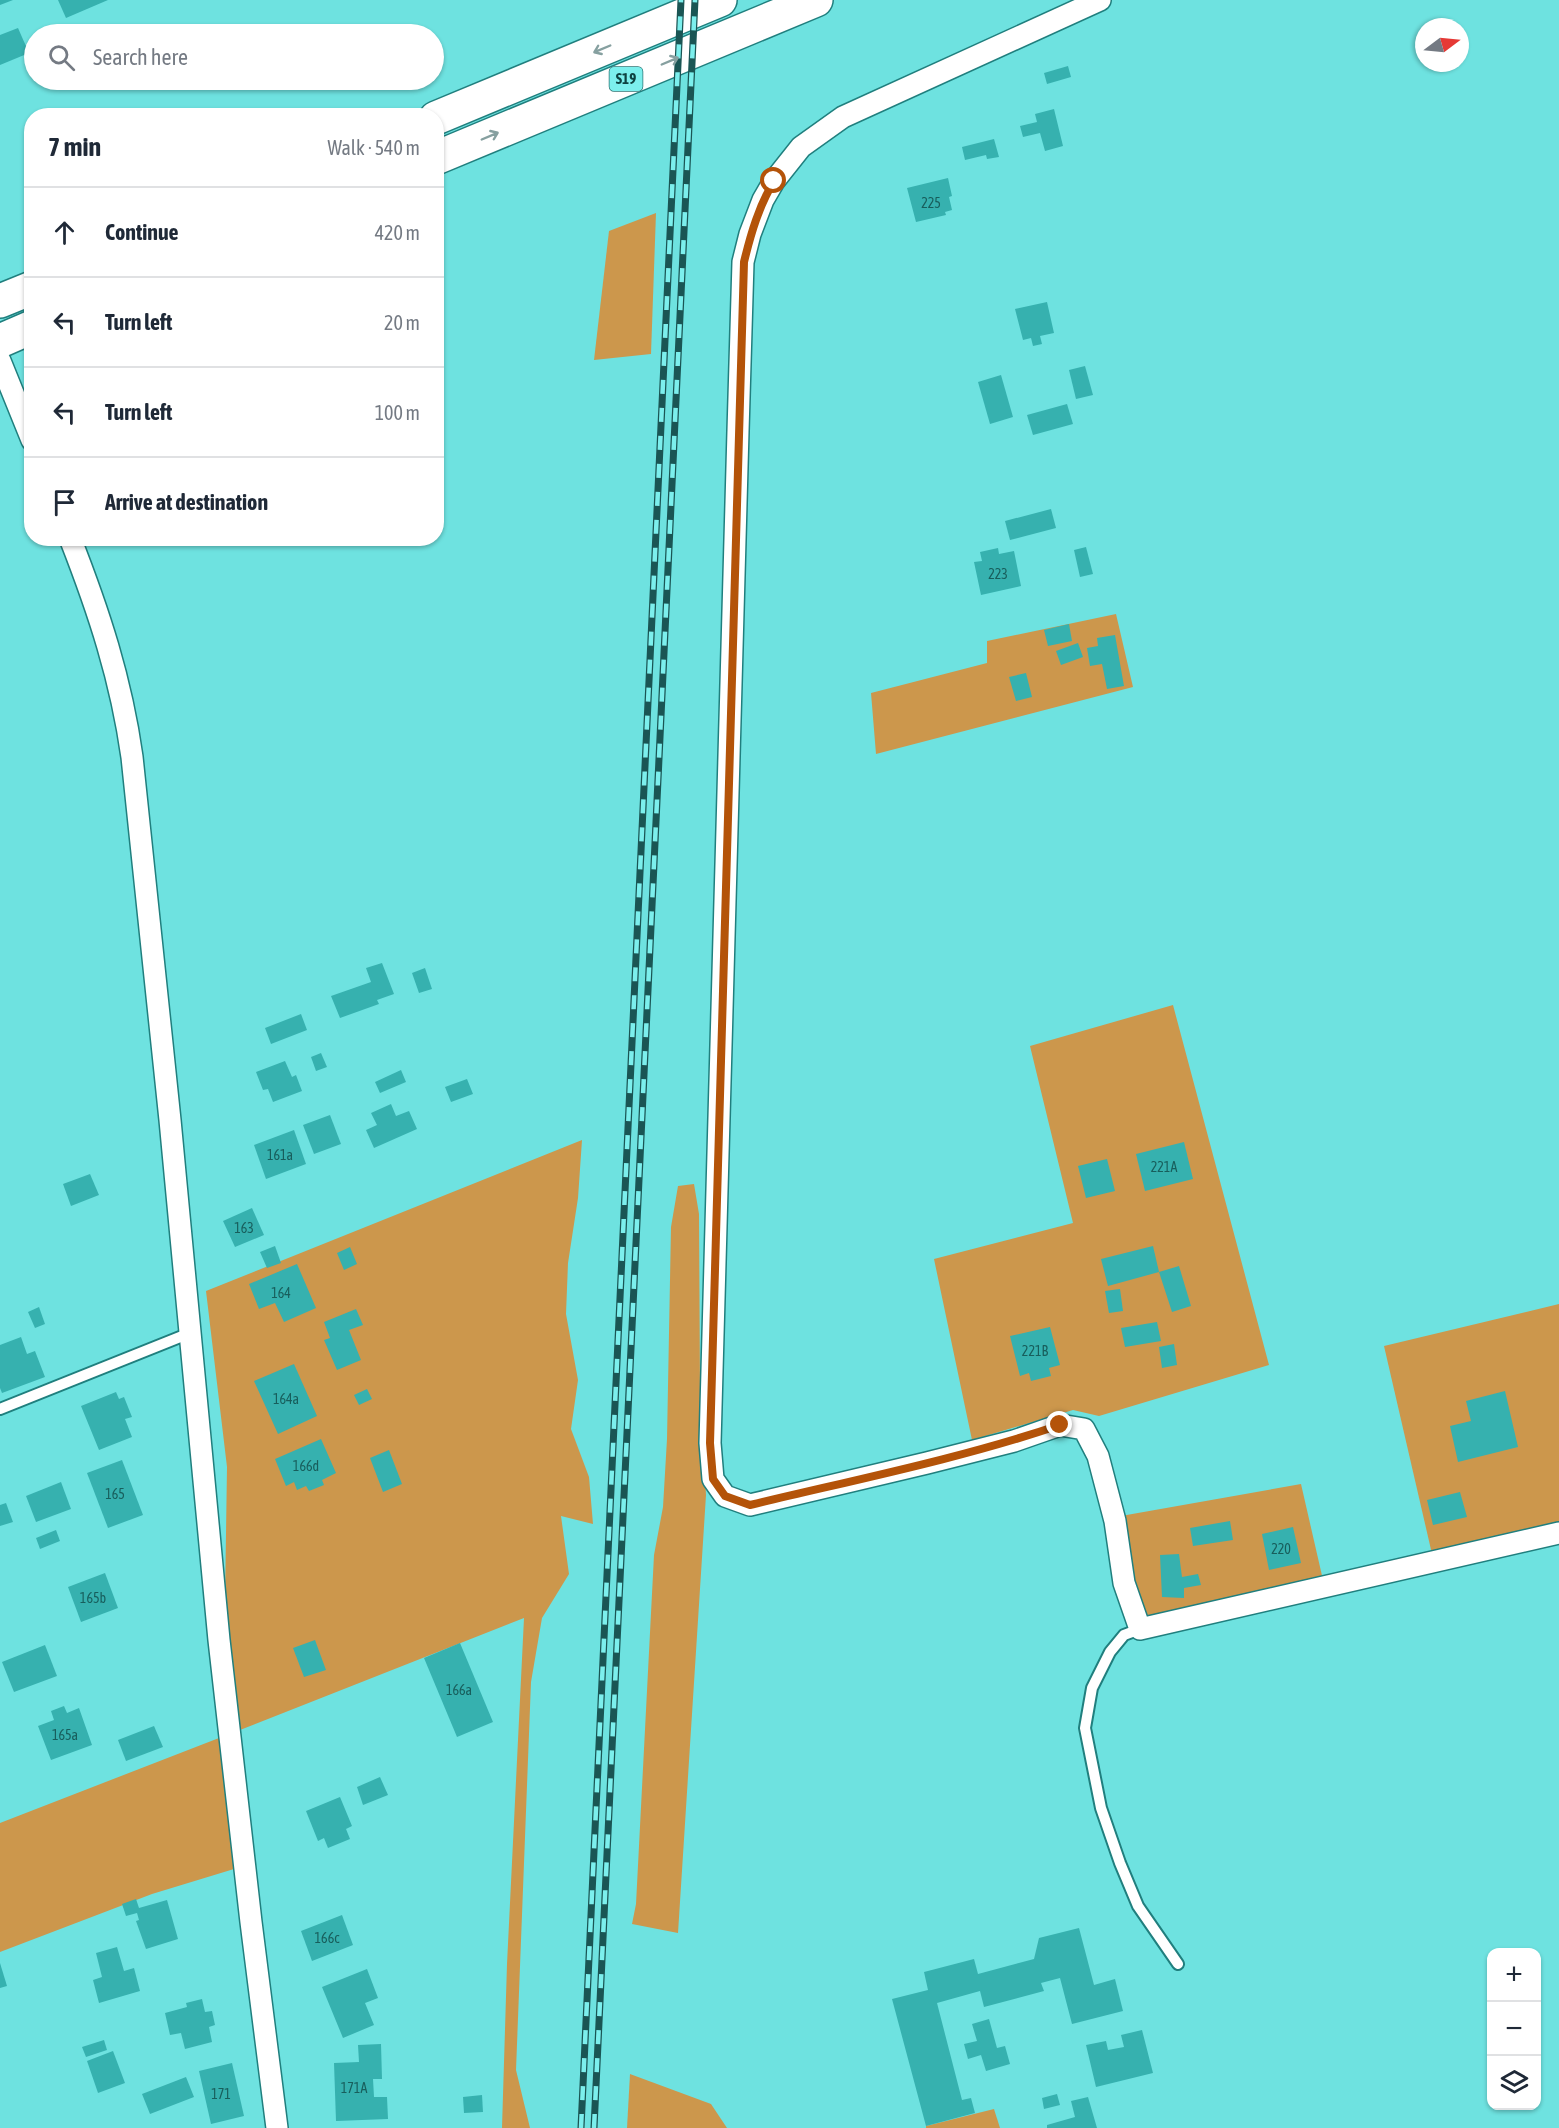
<!DOCTYPE html>
<html lang="en">
<head>
<meta charset="utf-8">
<style>
  body { margin:0; font-family:"Asap Condensed",sans-serif; background:#f6f6f7; color:#1f2937 }
  .controls { position:absolute; right:18px; bottom:18px; display:grid; overflow:hidden; border-radius:12px; box-shadow:0 2px 4px #0004 }
  .controls button { width:54px; height:54px; display:grid; place-items:center; padding:0; border:0; border-bottom:2px solid #e0e1e3; background:#fff; color:#1f2937; font:30px sans-serif }
  .compass { position:absolute; left:1415px; top:18px; width:54px; height:54px; border-radius:50%; background:#fff; box-shadow:0 2px 4px #0004; rotate:74deg }
  .stop { position:absolute; width:18px; height:18px; margin:-14px; border:4px solid #b45309; border-radius:50%; background:#fff }
  .stop.end { background:#b45309; border-color:#fff; box-shadow:0 2px 6px #0008 }
  .list { margin:0; padding:0; list-style:none }
  h2 { display:flex; justify-content:space-between; align-items:center; height:78px; margin:0; padding:0 24px; font-size:26px }
  h2 small { font-size:20px; font-weight:400; color:#747a83 }
  .list li { display:grid; grid-template-columns:39px 1fr auto; gap:18px; align-items:center; box-sizing:border-box; height:90px; padding:0 24px; border-top:2px solid #e0e1e3 }
  .list b { display:block; font-size:22px; white-space:nowrap }
  .list em { font-size:20px; font-style:normal; color:#747a83 }
  .icon { flex:none; width:33px; height:33px; fill:none; stroke:currentColor; stroke-width:2; stroke-linecap:round; stroke-linejoin:round }
  .map { position:relative; flex:none; width:1559px; height:2128px; overflow:hidden }
  .search { position:absolute; background:#fff; box-shadow:0 2px 4px #0004; left:24px; top:24px; width:420px; height:66px; display:flex; align-items:center; gap:15px; box-sizing:border-box; padding:0 21px; border-radius:33px; color:#747a83; font-size:22px }
  .panel { position:absolute; background:#fff; box-shadow:0 2px 4px #0004; left:24px; top:108px; width:420px; height:438px; border-radius:24px }
  .map>svg:first-child { display:block }
  .green { fill:#cc974c }
  .building { fill:#36b1af }
  .lines { fill:none; stroke-linecap:round; stroke-linejoin:round }
  .lane-casing { stroke:#207f7e; stroke-width:14 }
  .street-casing { stroke:#207f7e; stroke-width:24 }
  .highway-casing { stroke:#207f7e; stroke-width:36 }
  .lane { stroke:#fff; stroke-width:10 }
  .street { stroke:#fff; stroke-width:21 }
  .highway { stroke:#fff; stroke-width:33 }
  .rail-casing { stroke:#1a5554; stroke-width:7 }
  .rail { stroke:#7cefed; stroke-width:4.5; stroke-dasharray:14; stroke-linecap:butt }
  .oneway { stroke:#86a0a0 }
  .route { stroke:#b45309; stroke-width:8 }
  .labels { text-anchor:middle; stroke-width:4.5; stroke-linejoin:round; paint-order:stroke }
  .number-label { font-size:14px; fill:#185e5c }
  .shield { fill:#7cefed; stroke:#2f7675; stroke-width:1.5 }
  .shield-label { font-size:15px; font-weight:bold; fill:#0e4241 }
</style>
</head>
<body>
<div class="map">
<svg width="1559" height="2128" viewBox="0 0 1559 2128">
  <rect width="100%" height="100%" fill="#6ee2e0"/>
  <g class="green">
    <path d="M 656,213 L 651,354 L 594,360 L 609,231 Z"/>
    <path d="M 1116,614 L 1133,687 L 876,754 L 871,693 L 987,663 L 987,641 Z"/>
    <path d="M 1173,1005 L 1269,1365 L 1099,1416 L 1073,1410 L 972,1440 L 934,1259 L 1073,1223 L 1030,1046 Z"/>
    <path d="M 582,1140 L 578,1198 L 568,1263 L 566,1314 L 578,1380 L 571,1429 L 589,1477 L 593,1524 L 561,1516 L 569,1574 L 542,1618 L 531,1682 L 516,2070 L 530,2128 L 502,2128 L 507,1964 L 524,1618 L 240,1730 L 225,1601 L 227,1467 L 206,1291 Z"/>
    <path d="M 694,1184 L 699,1214 L 700,1388 L 706,1495 L 678,1933 L 632,1924 L 636,1904 L 654,1555 L 663,1507 L 667,1439 L 671,1227 L 678,1186 Z"/>
    <path d="M 1559,1304 L 1559,1525 L 1432,1554 L 1384,1346 Z"/>
    <path d="M 1301,1484 L 1323,1580 L 1151,1618 L 1140,1608 L 1133,1583 L 1121,1516 Z"/>
    <path d="M 219,1738 L 234,1869 L 152,1894 L 0,1952 L 0,1823 Z"/>
    <path d="M 630,2074 L 711,2104 L 727,2128 L 627,2128 Z"/>
    <path d="M 994,2109 L 1000,2128 L 926,2128 L 926,2126 Z"/>
  </g>
  <g class="building">
    <path d="M 0,0 L 13,0 L 0,5 Z"/>
    <path d="M 58,0 L 108,0 L 66,18 Z"/>
    <path d="M 18,28 L 29,53 L 0,65 L 0,35 Z"/>
    <path d="M 1068,66 L 1071,77 L 1047,84 L 1044,73 Z"/>
    <path d="M 1054,109 L 1063,146 L 1045,151 L 1040,133 L 1023,137 L 1020,126 L 1037,122 L 1035,114 Z"/>
    <path d="M 994,139 L 999,157 L 987,159 L 986,155 L 965,160 L 962,147 Z"/>
    <path d="M 948,178 L 952,196 L 949,197 L 952,210 L 945,212 L 946,215 L 916,222 L 907,188 Z"/>
    <path d="M 1047,302 L 1054,333 L 1040,336 L 1042,344 L 1033,346 L 1031,338 L 1023,340 L 1015,309 Z"/>
    <path d="M 1085,366 L 1093,395 L 1076,399 L 1069,370 Z"/>
    <path d="M 1001,375 L 1013,417 L 990,424 L 978,382 Z"/>
    <path d="M 1067,404 L 1073,424 L 1033,435 L 1027,415 Z"/>
    <path d="M 1051,509 L 1056,528 L 1010,540 L 1005,521 Z"/>
    <path d="M 1086,547 L 1093,574 L 1080,577 L 1074,550 Z"/>
    <path d="M 998,548 L 999,554 L 1014,551 L 1021,586 L 981,595 L 974,562 L 982,561 L 980,552 Z"/>
    <path d="M 1069,624 L 1072,641 L 1048,646 L 1044,630 Z"/>
    <path d="M 1115,635 L 1124,686 L 1107,689 L 1102,664 L 1090,666 L 1087,648 L 1098,646 L 1097,638 Z"/>
    <path d="M 1078,643 L 1083,657 L 1061,665 L 1056,651 Z"/>
    <path d="M 1026,673 L 1032,697 L 1016,701 L 1009,677 Z"/>
    <path d="M 382,963 L 394,994 L 377,1000 L 379,1004 L 340,1018 L 331,996 L 371,982 L 366,968 Z"/>
    <path d="M 425,968 L 432,989 L 419,993 L 412,973 Z"/>
    <path d="M 301,1014 L 307,1030 L 271,1044 L 265,1028 Z"/>
    <path d="M 321,1053 L 327,1067 L 316,1071 L 311,1057 Z"/>
    <path d="M 285,1061 L 292,1077 L 296,1075 L 302,1091 L 273,1102 L 268,1089 L 263,1090 L 256,1072 Z"/>
    <path d="M 401,1070 L 406,1082 L 380,1093 L 375,1082 Z"/>
    <path d="M 467,1079 L 473,1094 L 451,1102 L 445,1087 Z"/>
    <path d="M 391,1104 L 396,1116 L 409,1111 L 417,1129 L 374,1148 L 366,1130 L 377,1125 L 371,1113 Z"/>
    <path d="M 330,1115 L 341,1144 L 314,1154 L 303,1125 Z"/>
    <path d="M 294,1130 L 306,1164 L 266,1179 L 254,1145 Z"/>
    <path d="M 1184,1142 L 1193,1179 L 1145,1191 L 1136,1154 Z"/>
    <path d="M 1107,1159 L 1115,1191 L 1086,1198 L 1078,1166 Z"/>
    <path d="M 90,1174 L 99,1195 L 71,1206 L 63,1184 Z"/>
    <path d="M 252,1208 L 264,1235 L 235,1247 L 223,1221 Z"/>
    <path d="M 275,1246 L 281,1263 L 267,1268 L 260,1252 Z"/>
    <path d="M 1153,1246 L 1159,1272 L 1108,1286 L 1101,1259 Z"/>
    <path d="M 350,1247 L 357,1264 L 344,1270 L 337,1253 Z"/>
    <path d="M 297,1264 L 316,1308 L 284,1322 L 275,1303 L 259,1309 L 249,1284 Z"/>
    <path d="M 1179,1266 L 1191,1306 L 1172,1312 L 1159,1272 Z"/>
    <path d="M 1120,1289 L 1123,1311 L 1109,1313 L 1105,1291 Z"/>
    <path d="M 39,1307 L 45,1324 L 35,1328 L 28,1312 Z"/>
    <path d="M 356,1309 L 363,1325 L 349,1330 L 361,1360 L 337,1370 L 324,1340 L 330,1338 L 324,1322 Z"/>
    <path d="M 1157,1322 L 1161,1341 L 1125,1347 L 1121,1328 Z"/>
    <path d="M 1050,1327 L 1060,1365 L 1049,1368 L 1051,1376 L 1031,1381 L 1029,1373 L 1020,1376 L 1010,1336 Z"/>
    <path d="M 21,1337 L 27,1354 L 35,1351 L 45,1377 L 2,1393 L 0,1388 L 0,1345 Z"/>
    <path d="M 1174,1344 L 1177,1365 L 1162,1368 L 1159,1347 Z"/>
    <path d="M 294,1364 L 317,1416 L 278,1434 L 254,1381 Z"/>
    <path d="M 367,1389 L 372,1399 L 359,1405 L 354,1395 Z"/>
    <path d="M 1505,1391 L 1518,1447 L 1458,1462 L 1450,1426 L 1471,1421 L 1466,1401 Z"/>
    <path d="M 116,1392 L 119,1399 L 124,1397 L 132,1417 L 125,1419 L 132,1437 L 99,1450 L 81,1406 Z"/>
    <path d="M 321,1439 L 336,1473 L 322,1480 L 324,1485 L 309,1491 L 306,1486 L 297,1490 L 294,1482 L 286,1486 L 275,1459 Z"/>
    <path d="M 389,1450 L 402,1484 L 383,1492 L 370,1458 Z"/>
    <path d="M 122,1460 L 143,1515 L 108,1528 L 87,1473 Z"/>
    <path d="M 61,1482 L 71,1509 L 36,1522 L 26,1496 Z"/>
    <path d="M 1460,1492 L 1467,1517 L 1433,1525 L 1427,1500 Z"/>
    <path d="M 6,1503 L 13,1522 L 0,1526 L 0,1505 Z"/>
    <path d="M 1230,1521 L 1233,1540 L 1193,1546 L 1190,1528 Z"/>
    <path d="M 1293,1527 L 1301,1563 L 1269,1570 L 1262,1534 Z"/>
    <path d="M 56,1530 L 60,1541 L 40,1549 L 36,1538 Z"/>
    <path d="M 1179,1554 L 1182,1577 L 1198,1574 L 1201,1585 L 1184,1588 L 1184,1598 L 1162,1597 L 1160,1555 Z"/>
    <path d="M 105,1573 L 118,1608 L 81,1622 L 68,1587 Z"/>
    <path d="M 315,1640 L 326,1670 L 304,1677 L 293,1648 Z"/>
    <path d="M 460,1643 L 493,1722 L 457,1737 L 424,1658 Z"/>
    <path d="M 45,1645 L 57,1676 L 14,1692 L 2,1662 Z"/>
    <path d="M 64,1706 L 67,1713 L 79,1708 L 92,1745 L 51,1760 L 38,1726 L 54,1720 L 51,1711 Z"/>
    <path d="M 154,1726 L 163,1747 L 126,1761 L 118,1740 Z"/>
    <path d="M 380,1777 L 388,1795 L 363,1805 L 357,1787 Z"/>
    <path d="M 340,1797 L 352,1826 L 346,1829 L 350,1839 L 328,1848 L 324,1838 L 318,1841 L 306,1811 Z"/>
    <path d="M 136,1899 L 139,1908 L 167,1900 L 178,1939 L 146,1949 L 136,1921 L 139,1920 L 137,1913 L 126,1916 L 122,1904 Z"/>
    <path d="M 342,1915 L 353,1945 L 312,1961 L 301,1931 Z"/>
    <path d="M 1079,1928 L 1094,1985 L 1115,1979 L 1123,2011 L 1072,2024 L 1060,1978 L 1041,1983 L 1044,1991 L 984,2007 L 980,1991 L 937,2003 L 962,2100 L 971,2098 L 975,2113 L 926,2126 L 892,1999 L 928,1990 L 924,1972 L 974,1959 L 978,1974 L 1034,1959 L 1039,1938 Z"/>
    <path d="M 117,1947 L 124,1971 L 134,1968 L 140,1991 L 99,2003 L 93,1980 L 102,1977 L 96,1953 Z"/>
    <path d="M 0,1963 L 7,1986 L 0,1988 Z"/>
    <path d="M 367,1969 L 378,1998 L 365,2003 L 374,2025 L 343,2038 L 322,1987 Z"/>
    <path d="M 202,1999 L 205,2012 L 212,2011 L 215,2025 L 209,2027 L 212,2042 L 185,2049 L 181,2033 L 170,2035 L 165,2013 L 187,2007 L 186,2003 Z"/>
    <path d="M 989,2019 L 997,2048 L 1005,2046 L 1010,2064 L 986,2071 L 981,2055 L 968,2059 L 964,2044 L 977,2041 L 972,2024 Z"/>
    <path d="M 1142,2030 L 1153,2073 L 1096,2087 L 1086,2045 L 1106,2041 L 1108,2050 L 1124,2047 L 1121,2035 Z"/>
    <path d="M 104,2040 L 107,2050 L 86,2057 L 82,2047 Z"/>
    <path d="M 381,2044 L 382,2079 L 373,2079 L 374,2097 L 387,2097 L 388,2119 L 336,2121 L 334,2063 L 359,2062 L 358,2045 Z"/>
    <path d="M 113,2051 L 125,2083 L 98,2093 L 87,2061 Z"/>
    <path d="M 232,2063 L 244,2116 L 211,2124 L 199,2071 Z"/>
    <path d="M 186,2077 L 194,2097 L 150,2114 L 142,2094 Z"/>
    <path d="M 1057,2094 L 1060,2105 L 1044,2109 L 1042,2098 Z"/>
    <path d="M 482,2095 L 483,2112 L 464,2113 L 463,2097 Z"/>
    <path d="M 1088,2097 L 1097,2128 L 1047,2128 L 1047,2125 L 1075,2117 L 1071,2101 Z"/>
  </g>
  <g class="lines">
    <defs>
      <g id="lane">
        <path d="M 0,1409 L 190,1333"/>
        <path d="M 1140,1629 L 1124,1635 L 1110,1652 L 1092,1688 L 1085,1728 L 1101,1808 L 1120,1863 L 1138,1906 L 1178,1964"/>
      </g>
      <g id="street">
        <path d="M 1100,0 L 843,117 L 801,147 L 774,181 L 763,200 L 750,234 L 743,262 L 738,431 L 710,1443 L 713,1479 L 725,1496 L 750,1505 L 927,1463 L 1014,1441 L 1060,1425 L 1084,1429 L 1098,1456 L 1115,1521 L 1124,1583 L 1140,1629 L 1559,1533"/>
        <path d="M 0,361 L 32,440"/>
        <path d="M 70,538 C 99,612 121,679 132,757 L 170,1120 L 219,1640 L 251,1922 L 277,2128"/>
      </g>
      <g id="highway">
        <path d="M 436,118 L 720,0"/>
        <path d="M 436,158 L 816,0"/>
        <path d="M 0,301 L 32,288"/>
        <path d="M 0,341 L 32,327"/>
      </g>
    </defs>
    <use href="#lane" class="lane-casing"/>
    <use href="#street" class="street-casing"/>
    <use href="#highway" class="highway-casing"/>
    <use href="#lane" class="lane"/>
    <use href="#street" class="street"/>
    <use href="#highway" class="highway"/>
    <defs>
      <g id="rail">
        <path d="M 581,2128 L 681,0"/>
        <path d="M 594,2128 L 695,0"/>
      </g>
    </defs>
    <use href="#rail" class="rail-casing"/>
    <use href="#rail" class="rail"/>
  </g>
  <defs><path id="oneway-shaft" d="M-6 0H5M1.5-3L5.5 0L1.5 3" fill="none" stroke-width="1.6" stroke-linecap="round" stroke-linejoin="round" transform="scale(1.5)"/></defs>
  <g class="oneway">
    <use href="#oneway-shaft" transform="translate(602 49) rotate(157)"/>
    <use href="#oneway-shaft" transform="translate(670 61) rotate(-23)"/>
    <use href="#oneway-shaft" transform="translate(490 136) rotate(-23)"/>
  </g>
  <g class="lines">
    <path class="route" d="M 774,181 C 759,206 751,233 744,262 L 710,1443 L 713,1479 L 725,1496 L 750,1505 C 854,1480 959,1459 1060,1425"/>
  </g>
  <g class="labels">
    <g class="number-label">
      <text x="931" y="208">225</text>
      <text x="998" y="579">223</text>
      <text x="280" y="1160">161a</text>
      <text x="1164" y="1172">221A</text>
      <text x="244" y="1233">163</text>
      <text x="281" y="1298">164</text>
      <text x="1035" y="1356">221B</text>
      <text x="286" y="1404">164a</text>
      <text x="306" y="1471">166d</text>
      <text x="115" y="1499">165</text>
      <text x="1281" y="1554">220</text>
      <text x="93" y="1603">165b</text>
      <text x="459" y="1695">166a</text>
      <text x="65" y="1740">165a</text>
      <text x="327" y="1943">166c</text>
      <text x="354" y="2093">171A</text>
      <text x="221" y="2099">171</text>
    </g>
    <rect class="shield" x="609.5" y="67" width="33" height="24" rx="4.5"/>
    <g class="shield-label">
      <text x="626" y="84">S19</text>
    </g>
  </g>
</svg>
<div class="controls">
<button>+</button>
<button>−</button>
<button><svg class="icon" aria-label="layers" viewBox="0 0 24 24"><path d="M12 4l9 5-9 5-9-5zM3 14l9 5 9-5"/></svg></button>
</div>
<svg class="compass" viewBox="-18 -18 36 36"><path d="M0-13l5 13h-10z" fill="#e53935"/><path d="M0 13l5-13h-10z" fill="#747a83"/></svg>
<div class="stop" style="left:774px;top:181px"></div>
<div class="stop end" style="left:1060px;top:1425px"></div>
<div class="search"><svg class="icon" aria-label="search" viewBox="0 0 24 24"><circle cx="10" cy="10" r="6"/><path d="M15 15l6 6"/></svg>Search here</div>
<section class="panel">
<h2>7 min<small>Walk · 540 m</small></h2>
<ul class="list">
<li><svg class="icon" aria-label="ahead" viewBox="0 0 24 24"><path d="M12 20V5M6 11l6-6 6 6"/></svg><div><b>Continue</b></div><em>420 m</em></li>
<li><svg class="icon" aria-label="left" viewBox="0 0 24 24"><path d="M17 20v-9H6M10 6l-5 5 5 5"/></svg><div><b>Turn left</b></div><em>20 m</em></li>
<li><svg class="icon" aria-label="left" viewBox="0 0 24 24"><path d="M17 20v-9H6M10 6l-5 5 5 5"/></svg><div><b>Turn left</b></div><em>100 m</em></li>
<li><svg class="icon" aria-label="arrive" viewBox="0 0 24 24"><path d="M6 21V4h12l-3 4 3 4H6"/></svg><div><b>Arrive at destination</b></div></li>
</ul>
</section>
</div>
</body>
</html>
